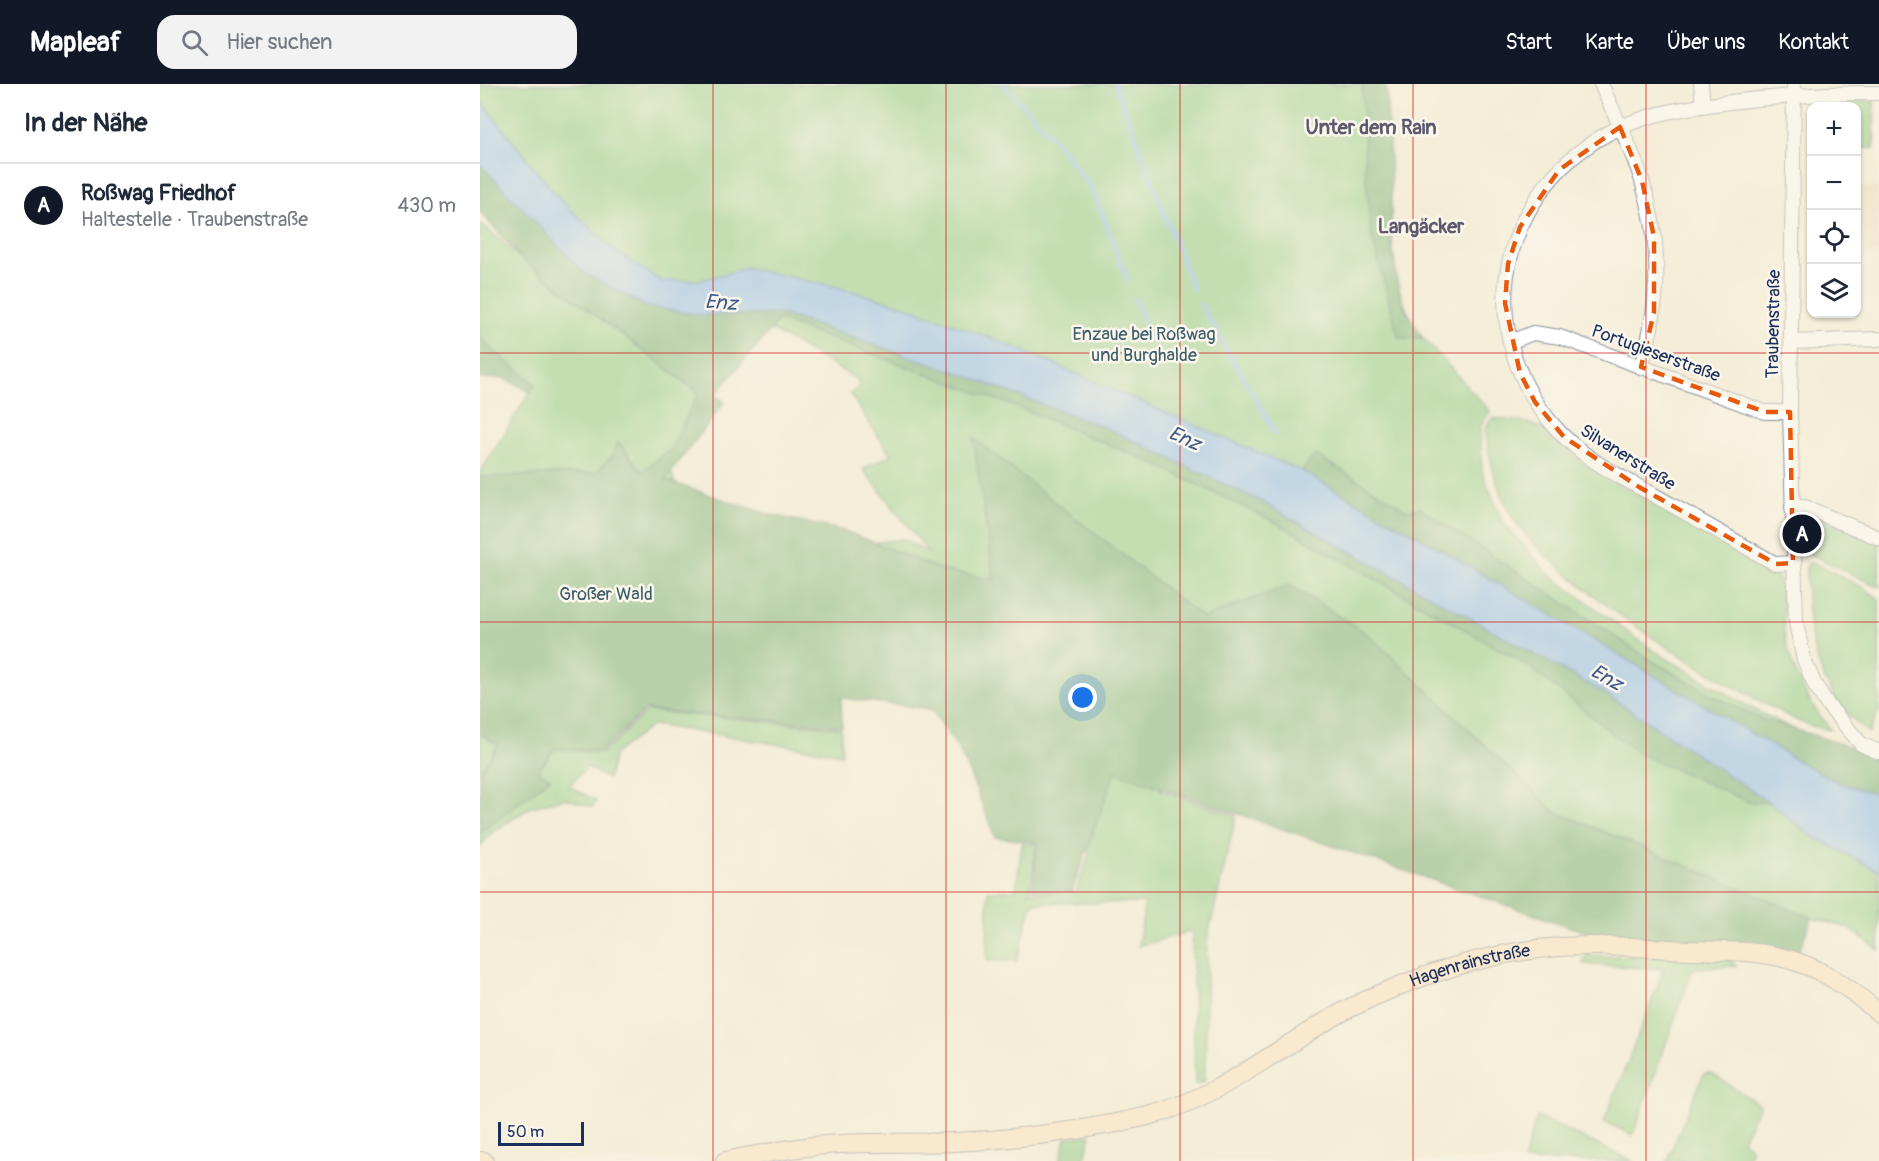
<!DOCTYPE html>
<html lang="de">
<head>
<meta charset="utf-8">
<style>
  body { margin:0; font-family:Pangolin,sans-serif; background:#f2f2f3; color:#1f2937 }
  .controls { position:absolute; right:18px; top:18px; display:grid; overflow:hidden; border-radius:12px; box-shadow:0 2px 4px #0004 }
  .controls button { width:54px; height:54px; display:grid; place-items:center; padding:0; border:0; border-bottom:2px solid #e0e1e3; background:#fff; color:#1f2937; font:30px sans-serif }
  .scale { position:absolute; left:18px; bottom:15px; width:86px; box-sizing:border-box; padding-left:6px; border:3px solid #1b2f5e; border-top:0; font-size:16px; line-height:21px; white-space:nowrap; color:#1b2f5e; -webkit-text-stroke:4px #fbf7ec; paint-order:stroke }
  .you { position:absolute; left:603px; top:614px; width:21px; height:21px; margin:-15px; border:4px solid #fff; border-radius:50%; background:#1a73e8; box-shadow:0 0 0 9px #1a73e833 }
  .badge { display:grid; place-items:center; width:39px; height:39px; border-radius:50%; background:#111827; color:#fff; font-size:20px; font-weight:700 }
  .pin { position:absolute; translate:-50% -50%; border:3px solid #fff; box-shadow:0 2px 6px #0006 }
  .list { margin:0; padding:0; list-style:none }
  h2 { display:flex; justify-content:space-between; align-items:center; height:78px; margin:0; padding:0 24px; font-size:26px }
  h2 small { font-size:20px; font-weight:400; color:#747a83 }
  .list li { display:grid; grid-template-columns:39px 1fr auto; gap:18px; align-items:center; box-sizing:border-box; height:84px; padding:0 24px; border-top:2px solid #e0e1e3 }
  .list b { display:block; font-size:22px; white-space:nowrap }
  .list p { margin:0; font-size:20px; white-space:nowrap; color:#747a83 }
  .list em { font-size:20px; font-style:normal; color:#747a83 }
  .icon { flex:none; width:33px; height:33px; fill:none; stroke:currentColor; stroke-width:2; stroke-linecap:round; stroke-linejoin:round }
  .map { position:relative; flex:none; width:1399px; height:1077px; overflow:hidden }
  header { display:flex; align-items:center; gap:36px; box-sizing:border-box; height:84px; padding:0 30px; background:#111827; color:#fff }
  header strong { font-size:28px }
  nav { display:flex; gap:33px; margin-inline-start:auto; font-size:21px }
  .search { width:420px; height:54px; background:#f2f2f3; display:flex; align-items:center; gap:15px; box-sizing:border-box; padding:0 21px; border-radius:18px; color:#747a83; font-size:22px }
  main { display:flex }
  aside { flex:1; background:#fff }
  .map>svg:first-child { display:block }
  .built { fill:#ecd8ba }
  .green { fill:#8acd86; stroke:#527e72; stroke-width:1.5; fill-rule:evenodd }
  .forest { fill:#6fb073; stroke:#457068; stroke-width:1.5 }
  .water { fill:#85bbf4; stroke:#5075a9; stroke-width:1.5 }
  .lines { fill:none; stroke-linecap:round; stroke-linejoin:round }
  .stream { stroke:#85bbf4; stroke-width:4 }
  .street-casing { stroke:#888e9a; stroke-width:16 }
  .secondary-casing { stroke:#888e9a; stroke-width:20 }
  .street { stroke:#fff; stroke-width:14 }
  .secondary { stroke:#fee4c6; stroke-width:18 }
  .marked { fill:none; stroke:#e8590c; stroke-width:4.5; stroke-dasharray:12 8; stroke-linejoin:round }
  .grid { fill:none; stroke:#d62828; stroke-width:1.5; stroke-opacity:0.55 }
  .labels { text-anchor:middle; stroke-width:5; stroke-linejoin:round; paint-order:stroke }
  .street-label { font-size:18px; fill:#1b2f5e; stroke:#fbf7ec }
  .park-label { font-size:18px; fill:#3c5e6a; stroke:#fbf7ec }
  .neighbourhood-label { font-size:20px; font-weight:bold; fill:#5e5a6e; stroke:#fbf7ec }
  .water-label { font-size:20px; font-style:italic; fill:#3b598b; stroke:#fbf7ec }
</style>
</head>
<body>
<header>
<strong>Mapleaf</strong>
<div class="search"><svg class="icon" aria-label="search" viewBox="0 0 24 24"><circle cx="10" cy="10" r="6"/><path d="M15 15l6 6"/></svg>Hier suchen</div>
<nav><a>Start</a><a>Karte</a><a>Über uns</a><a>Kontakt</a></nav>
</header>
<main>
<aside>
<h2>In der Nähe<small></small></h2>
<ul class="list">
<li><span class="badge">A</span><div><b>Roßwag Friedhof</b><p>Haltestelle · Traubenstraße</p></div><em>430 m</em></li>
</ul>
</aside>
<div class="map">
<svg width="1399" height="1077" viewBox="0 0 1399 1077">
  <rect width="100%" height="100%" fill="#fbf7ec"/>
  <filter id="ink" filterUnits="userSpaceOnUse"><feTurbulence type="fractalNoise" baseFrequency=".0167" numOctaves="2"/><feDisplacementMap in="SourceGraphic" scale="12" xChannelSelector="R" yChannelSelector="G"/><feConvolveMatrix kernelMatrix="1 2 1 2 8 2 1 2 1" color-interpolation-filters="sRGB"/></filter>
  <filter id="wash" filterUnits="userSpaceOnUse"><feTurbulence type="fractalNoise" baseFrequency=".008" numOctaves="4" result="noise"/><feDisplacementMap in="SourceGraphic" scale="24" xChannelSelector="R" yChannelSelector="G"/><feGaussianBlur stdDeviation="1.35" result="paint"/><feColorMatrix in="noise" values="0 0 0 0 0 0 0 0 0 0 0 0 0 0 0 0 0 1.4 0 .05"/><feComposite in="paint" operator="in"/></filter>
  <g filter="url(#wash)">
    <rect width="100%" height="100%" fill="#f4edd7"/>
    <path class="built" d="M 1377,103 L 1399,104 L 1399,170 L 1377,168 Z"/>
    <g class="green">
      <path d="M 0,0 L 901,0 L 907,113 L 918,206 L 940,254 L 943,254 L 1010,327 L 1000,343 L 1002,388 L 1023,438 L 1067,489 L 1174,567 L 1271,624 L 1334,655 L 1327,748 L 1399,787 L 1399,866 L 1369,844 L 1332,834 L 683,699 L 681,706 L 756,732 L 727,856 L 725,997 L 715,1000 L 712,847 L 658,862 L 665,819 L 552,819 L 537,877 L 507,877 L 508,807 L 536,806 L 542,759 L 556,761 L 550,808 L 596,808 L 610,768 L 516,752 L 461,623 L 72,525 L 191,386 L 195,401 L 374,461 L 423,455 L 449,469 L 383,385 L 411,371 L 370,310 L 380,301 L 375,294 L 290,245 L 0,119 ZM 511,474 L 545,529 L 483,490 L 515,496 Z"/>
      <path d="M 1362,17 L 1394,17 L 1394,64 L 1377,64 L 1376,22 L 1362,22 Z"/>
      <path d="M 2,140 L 44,177 L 219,309 L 191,365 L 161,388 L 132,372 L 116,389 L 0,393 L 0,389 L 55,300 L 10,264 L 0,253 L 0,141 Z"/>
      <path d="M 1012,334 L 1048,339 L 1062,344 L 1102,378 L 1295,489 C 1306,504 1302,535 1305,554 C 1312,588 1328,619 1351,646 C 1325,644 1306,630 1284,619 C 1216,583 1149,542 1090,492 C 1073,477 1055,464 1041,445 C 1018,415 1010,381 1005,344 Z"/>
      <path d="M 1328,430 L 1399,458 L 1399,503 L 1324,467 C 1323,455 1319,438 1328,430 Z"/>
      <path d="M 1329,479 L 1334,479 L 1382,503 L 1399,515 L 1399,626 L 1389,649 C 1334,608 1326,546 1326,483 Z"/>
      <path d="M 167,627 L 361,644 L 362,670 L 173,641 L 134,670 L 128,695 L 107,683 L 89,702 L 116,717 L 113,723 L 85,714 L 49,724 L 14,747 L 0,762 L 0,749 L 69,695 L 58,687 L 74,665 L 123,669 Z"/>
      <path d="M 0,649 L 18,661 L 0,688 Z"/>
      <path d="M 1106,871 L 1249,875 L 1256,882 L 1213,884 L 1153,1051 L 1124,1038 L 1184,885 L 1103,880 Z"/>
      <path d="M 1224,989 L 1231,989 L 1280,1021 L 1262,1056 L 1272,1065 L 1266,1077 L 1187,1077 Z"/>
      <path d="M 1057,1033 L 1153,1077 L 1043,1077 Z"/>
      <path d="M 611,1051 L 604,1077 L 580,1077 L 586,1054 Z"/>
    </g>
    <g class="forest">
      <path d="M 882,0 L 906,0 L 911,96 L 912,162 L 916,193 L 925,225 L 943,254 L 919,254 L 891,149 L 885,85 Z"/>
      <path d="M 0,80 L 104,189 L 165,222 L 221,231 L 302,230 L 465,284 L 627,344 L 782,418 L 1121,607 L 1289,718 L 1269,718 L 1158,669 L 1047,581 L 797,439 L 675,380 L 545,326 L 299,236 L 235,311 L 245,318 L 185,396 L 287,430 L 365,447 L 462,486 L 514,496 L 493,354 L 723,534 L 810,501 L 889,551 L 1074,727 L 1332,834 L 1318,869 L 1108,849 L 635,688 L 592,807 L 553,805 L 557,758 L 515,753 L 484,673 L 451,625 L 361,614 L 362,642 L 165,626 L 122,667 L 74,665 L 58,687 L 70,694 L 0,749 L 0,688 L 18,661 L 0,649 L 0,393 L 116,389 L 132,372 L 138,358 L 162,387 L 191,365 L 219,309 L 44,177 L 0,128 Z"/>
      <path d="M 0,253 L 10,264 L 55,300 L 51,308 L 23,294 L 0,295 Z"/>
      <path d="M 836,371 L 927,426 L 940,424 L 1169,575 L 1234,612 L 1279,634 L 1380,666 L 1399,678 L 1399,710 L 1364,701 L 1323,680 L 929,447 L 821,387 Z"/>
    </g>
    <path class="water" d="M 0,16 L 78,114 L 136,168 L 181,197 L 222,196 L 266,184 L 357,203 L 425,222 L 534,263 L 821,387 L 929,447 L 1323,680 L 1364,701 L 1399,710 L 1399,787 L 1330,751 L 1289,718 L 1121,607 L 782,418 L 627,344 L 465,284 L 302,230 L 221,231 L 165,222 L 104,189 L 0,80 Z"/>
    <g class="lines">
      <g class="stream">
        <path d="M 523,0 L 579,61 L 613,107 L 648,197"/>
        <path d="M 635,0 L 713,205"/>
        <path d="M 655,215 L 671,256"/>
        <path d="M 721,221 L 796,350"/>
      </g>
    </g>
  </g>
  <g filter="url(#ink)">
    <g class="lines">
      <defs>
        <g id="street">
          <path d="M 1121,0 C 1135,32 1152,64 1162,97 C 1182,158 1180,222 1161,283"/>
          <path d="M 1221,0 L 1223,22"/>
          <path d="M 1314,0 L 1310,328 L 1316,539 L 1324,576 L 1334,599 L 1347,620 L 1381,660 L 1399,668"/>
          <path d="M 1030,258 L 1053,249 L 1080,253 L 1285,328 L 1310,328"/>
          <path d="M 1311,258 L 1399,255"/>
          <path d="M 1312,423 L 1325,423 L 1399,454"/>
          <path d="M 1313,479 L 1296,480 C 1255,457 1215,434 1174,411 C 1139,392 1100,373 1074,342 C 1038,301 1019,246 1027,191 C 1038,116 1093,56 1165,34 C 1193,25 1222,22 1250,18 C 1300,12 1349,9 1399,9"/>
        </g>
        <g id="secondary">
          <path d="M 0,1077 L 4,1077"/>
          <path id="s1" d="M 245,1077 C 275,1071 305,1065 335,1062 C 382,1057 429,1060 475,1058 C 540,1055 605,1047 668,1032 C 744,1013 803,958 872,923 C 934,892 1011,867 1081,863 C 1123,860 1167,864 1209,866 C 1245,867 1283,866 1317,878 C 1348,888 1374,908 1399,929"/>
        </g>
      </defs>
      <use href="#street" class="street-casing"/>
      <use href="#secondary" class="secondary-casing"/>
      <use href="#street" class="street"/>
      <use href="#secondary" class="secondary"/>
    </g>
  </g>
  <path d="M0 0H1399V1077H0ZM 1140,43 L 1162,97 L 1174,153 L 1174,228 L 1161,283 L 1285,328 L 1310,328 L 1313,479 L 1296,480 L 1159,403 L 1084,353 L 1055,318 L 1040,289 L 1025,219 L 1028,180 L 1040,143 L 1079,86 Z" fill="#f4edd7" fill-opacity=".55" fill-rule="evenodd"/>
  <path class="marked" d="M 1140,43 L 1162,97 L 1174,153 L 1174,228 L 1161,283 L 1285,328 L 1310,328 L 1313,479 L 1296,480 L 1159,403 L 1084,353 L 1055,318 L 1040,289 L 1025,219 L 1028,180 L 1040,143 L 1079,86 Z"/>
  <path class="grid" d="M 233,0 L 233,1077M 466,0 L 466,1077M 700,0 L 700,1077M 933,0 L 933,1077M 1166,0 L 1166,1077M 0,269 L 1399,269M 0,538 L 1399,538M 0,808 L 1399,808"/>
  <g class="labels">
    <g class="street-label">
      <text transform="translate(1293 240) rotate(-89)" y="6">Traubenstraße</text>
      <text transform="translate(1176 269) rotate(20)" y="6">Portugieserstraße</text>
      <text transform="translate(1148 373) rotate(32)" y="6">Silvanerstraße</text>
      <text dy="6" stroke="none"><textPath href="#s1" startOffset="784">Hagenrainstraße</textPath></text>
    </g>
    <g class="park-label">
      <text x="664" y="256">Enzaue bei Roßwag<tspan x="664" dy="21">und Burghalde</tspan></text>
      <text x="126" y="516">Großer Wald</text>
    </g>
    <g class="neighbourhood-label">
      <text x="891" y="50">Unter dem Rain</text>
      <text x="941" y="149">Langäcker</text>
    </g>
    <g class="water-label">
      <text transform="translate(241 218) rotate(4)" y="7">Enz</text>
      <text transform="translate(705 354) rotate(24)" y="7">Enz</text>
      <text transform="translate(1127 593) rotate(30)" y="7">Enz</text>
    </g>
  </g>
</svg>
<div class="controls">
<button>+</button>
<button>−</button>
<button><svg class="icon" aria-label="locate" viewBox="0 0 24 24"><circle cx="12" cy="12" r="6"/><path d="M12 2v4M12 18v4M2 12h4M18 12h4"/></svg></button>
<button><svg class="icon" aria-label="layers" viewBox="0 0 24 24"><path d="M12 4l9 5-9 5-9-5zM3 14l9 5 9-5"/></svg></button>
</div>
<div class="scale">50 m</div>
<div class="you"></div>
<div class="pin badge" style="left:1322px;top:450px">A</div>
</div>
</main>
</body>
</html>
